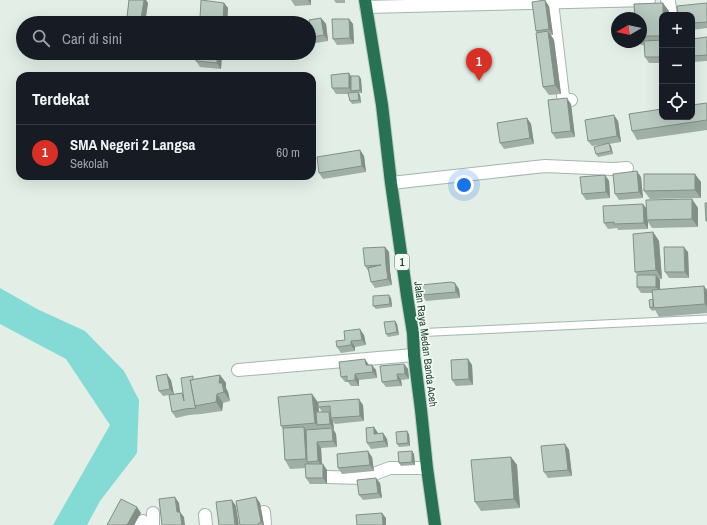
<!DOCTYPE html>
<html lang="id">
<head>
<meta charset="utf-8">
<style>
  body { margin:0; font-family:"Archivo Narrow",sans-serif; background:#242831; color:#f1f3f6 }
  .controls { position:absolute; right:12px; top:12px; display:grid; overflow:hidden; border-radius:8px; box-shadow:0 4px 16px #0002 }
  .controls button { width:36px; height:36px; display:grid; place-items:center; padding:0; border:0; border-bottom:1px solid #363941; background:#171b24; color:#f1f3f6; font:20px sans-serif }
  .compass { position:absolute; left:611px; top:12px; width:36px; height:36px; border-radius:50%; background:#171b24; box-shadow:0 4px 16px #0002; rotate:261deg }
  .you { position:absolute; left:464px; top:185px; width:14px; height:14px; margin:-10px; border:3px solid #fff; border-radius:50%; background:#1a73e8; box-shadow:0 0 0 6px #1a73e833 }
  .badge { display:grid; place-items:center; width:26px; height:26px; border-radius:50%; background:#d93025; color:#fff; font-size:13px; font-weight:700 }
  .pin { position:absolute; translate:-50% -33px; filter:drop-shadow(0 1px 2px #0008) }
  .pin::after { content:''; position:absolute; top:21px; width:14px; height:12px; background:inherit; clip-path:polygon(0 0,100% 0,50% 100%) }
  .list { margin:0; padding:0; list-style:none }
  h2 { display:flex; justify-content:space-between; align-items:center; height:52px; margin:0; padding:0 16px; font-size:17px }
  h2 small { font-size:13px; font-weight:400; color:#9ea1a6 }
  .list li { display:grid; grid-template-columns:26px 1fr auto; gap:12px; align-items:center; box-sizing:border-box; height:56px; padding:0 16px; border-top:1px solid #363941 }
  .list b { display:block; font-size:15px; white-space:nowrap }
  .list p { margin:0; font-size:13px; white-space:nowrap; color:#9ea1a6 }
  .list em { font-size:13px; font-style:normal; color:#9ea1a6 }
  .icon { flex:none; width:22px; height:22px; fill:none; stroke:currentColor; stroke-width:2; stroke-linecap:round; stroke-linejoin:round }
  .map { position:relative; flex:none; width:707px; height:525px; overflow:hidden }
  .search { position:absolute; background:#171b24; box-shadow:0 4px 16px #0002; left:16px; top:16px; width:300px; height:44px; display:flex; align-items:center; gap:10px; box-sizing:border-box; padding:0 14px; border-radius:22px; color:#9ea1a6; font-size:15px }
  .panel { position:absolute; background:#171b24; box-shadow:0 4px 16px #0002; left:16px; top:72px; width:300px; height:108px; border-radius:12px }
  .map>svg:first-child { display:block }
  .water { fill:#84dad5 }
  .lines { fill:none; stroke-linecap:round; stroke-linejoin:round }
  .lane-casing { stroke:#a4b7ac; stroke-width:9 }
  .street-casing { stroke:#a4b7ac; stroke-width:14 }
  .highway-casing { stroke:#c1cac5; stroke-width:14 }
  .lane { stroke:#fff; stroke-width:7 }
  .street { stroke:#fff; stroke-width:12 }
  .highway { stroke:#277253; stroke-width:12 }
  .wall { fill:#a0afa6; fill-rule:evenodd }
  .shaded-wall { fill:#828f87 }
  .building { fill:#baccc1; stroke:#828f87 }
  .labels { text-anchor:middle; stroke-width:3.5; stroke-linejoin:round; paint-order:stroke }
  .shield { fill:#f3faf5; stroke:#5f796c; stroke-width:1 }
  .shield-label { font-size:10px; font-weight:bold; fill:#204231 }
  .street-label { font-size:11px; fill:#204231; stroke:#f3faf5 }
</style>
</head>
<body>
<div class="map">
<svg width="707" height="525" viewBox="0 0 707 525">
  <rect width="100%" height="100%" fill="#e2eee6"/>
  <path class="water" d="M 0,288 L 37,309 L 85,331 L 124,371 L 139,400 L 137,453 L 100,501 L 87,525 L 53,525 L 110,425 L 66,359 L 0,324 Z"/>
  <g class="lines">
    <defs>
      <path id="lane" d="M 413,333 L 707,319"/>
      <g id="street">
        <path d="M 667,0 L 669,2 L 671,15"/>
        <path d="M 552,2 L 563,96 C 565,99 566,101 571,100"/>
        <path d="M 366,7 L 649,0"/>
        <path d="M 391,183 L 545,166 L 613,169 L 627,168"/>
        <path d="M 238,370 L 414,355"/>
        <path d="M 327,477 L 363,478 L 390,468 L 427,468"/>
        <path d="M 264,512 L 265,525"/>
        <path d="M 205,515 L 206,525"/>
        <path d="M 141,525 L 143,521"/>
        <path d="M 153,525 L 153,513"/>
      </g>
      <path id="highway" d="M 365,0 L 382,105 L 391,183 L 407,296 L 413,333 L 414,355 L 421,410 L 427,468 L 435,525"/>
    </defs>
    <use href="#lane" class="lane-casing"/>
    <use href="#street" class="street-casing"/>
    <use href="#highway" class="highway-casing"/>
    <use href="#lane" class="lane"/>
    <use href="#street" class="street"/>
    <use href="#highway" class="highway"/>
  </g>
  <g class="wall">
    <path d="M 129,0 L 146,0 L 148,3 L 145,23 L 131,23 L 127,17 Z"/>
    <path d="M 291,0 L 311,0 L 311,5 L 295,6 Z"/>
    <path d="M 334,0 L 345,0 L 345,3 L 336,3 Z"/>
    <path d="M 224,3 L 228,8 L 227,23 L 198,23 L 201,21 L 200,18 Z"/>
    <path d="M 707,3 L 707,28 L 692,30 L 692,15 Z"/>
    <path d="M 549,6 L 553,35 L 551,35 L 554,40 L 561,94 L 549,95 L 543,87 L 537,33 L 536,31 Z"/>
    <path d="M 669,11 L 662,15 L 662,63 L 649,63 L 645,57 L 645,45 L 641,45 L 639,42 L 641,42 L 641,18 Z"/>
    <path d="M 321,18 L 326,24 L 328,41 L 316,43 L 312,37 Z"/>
    <path d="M 349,19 L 353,24 L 354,44 L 337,45 L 333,39 Z"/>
    <path d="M 707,37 L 707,61 L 692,62 L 692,39 Z"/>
    <path d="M 222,53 L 221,69 L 200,67 L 196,61 Z"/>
    <path d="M 351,76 L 359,76 L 361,79 L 362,93 L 359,93 L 360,95 L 361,103 L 352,104 L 350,101 L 349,94 L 336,94 L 332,88 Z"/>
    <path d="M 707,103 L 707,130 L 637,140 L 632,131 Z"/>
    <path d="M 571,104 L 575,137 L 556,139 L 552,133 Z"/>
    <path d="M 527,118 L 531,124 L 534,144 L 504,149 L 500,143 Z"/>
    <path d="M 618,121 L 621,142 L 609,144 L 611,146 L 613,154 L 598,157 L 596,154 L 606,144 L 592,146 L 588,141 Z"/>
    <path d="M 360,150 L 364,156 L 366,172 L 323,179 L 319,173 Z"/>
    <path d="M 605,175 L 609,181 L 610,198 L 586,200 L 582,194 Z"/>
    <path d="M 641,177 L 643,198 L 619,200 L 615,194 Z"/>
    <path d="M 701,182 L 701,198 L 650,199 L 644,191 Z"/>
    <path d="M 692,199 L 698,208 L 698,227 L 652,228 L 648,222 L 648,229 L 618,230 L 617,228 L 608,229 L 604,223 L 646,208 Z"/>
    <path d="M 653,232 L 659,241 L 662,279 L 659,279 L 660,280 L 660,289 L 707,290 L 707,313 L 659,317 L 655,310 L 652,311 L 650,308 L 653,299 L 652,293 L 641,293 L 637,287 L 638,275 L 635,272 Z"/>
    <path d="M 385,247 L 389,252 L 390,271 L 392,285 L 375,288 L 371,282 L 369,272 L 365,266 Z"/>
    <path d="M 688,252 L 689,278 L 669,278 L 665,272 Z"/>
    <path d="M 459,289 L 460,298 L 426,301 L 422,295 Z"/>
    <path d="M 391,298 L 392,307 L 376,309 L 373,306 Z"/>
    <path d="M 395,321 L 397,324 L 399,335 L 388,337 L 386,334 Z"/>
    <path d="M 364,335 L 366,345 L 355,347 L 355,351 L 341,353 L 337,347 L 345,340 Z"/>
    <path d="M 468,359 L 472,365 L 473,385 L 456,386 L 452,380 Z"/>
    <path d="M 404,364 L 408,369 L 409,379 L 401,380 L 402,386 L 386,387 L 382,382 Z"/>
    <path d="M 369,365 L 376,370 L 377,378 L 359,380 L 359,386 L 351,386 L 348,382 L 345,382 L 341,377 Z"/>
    <path d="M 220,375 L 226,383 L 226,388 L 228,392 L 230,401 L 223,403 L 222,411 L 201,414 L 189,415 L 176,418 L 172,412 L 169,395 L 163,396 L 159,391 L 171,380 L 174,394 L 182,393 L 183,395 L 195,379 Z"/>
    <path d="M 312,394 L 318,402 L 363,405 L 364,421 L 335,424 L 333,421 L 334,430 L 336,434 L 337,447 L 321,448 L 322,464 L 327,470 L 327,484 L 310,484 L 306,478 L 306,468 L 290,469 L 285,460 L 283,429 L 281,426 ZM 319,407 L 322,412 L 319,412 Z"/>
    <path d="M 378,433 L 378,434 L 383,433 L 387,439 L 388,447 L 371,449 L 367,443 Z"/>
    <path d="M 409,434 L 410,446 L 399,447 L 397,444 Z"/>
    <path d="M 565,444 L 569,450 L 572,476 L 548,478 L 544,472 Z"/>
    <path d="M 412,451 L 414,454 L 415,465 L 401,466 L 399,463 Z"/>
    <path d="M 372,457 L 374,471 L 342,474 L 338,468 Z"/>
    <path d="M 511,457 L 517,465 L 520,508 L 481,511 L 475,502 Z"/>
    <path d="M 380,483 L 382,498 L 363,500 L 359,495 Z"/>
    <path d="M 260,503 L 264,525 L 240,525 Z"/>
  </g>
  <g class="shaded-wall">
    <path d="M 144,0 L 146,0 L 148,3 L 145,23 L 144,23 L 141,19 Z"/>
    <path d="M 308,0 L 311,0 L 311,5 Z"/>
    <path d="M 545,0 L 549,6 L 553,35 L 549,29 Z"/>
    <path d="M 224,3 L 228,8 L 227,23 L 225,23 L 223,20 Z"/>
    <path d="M 663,3 L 669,11 L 669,15 L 663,15 Z"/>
    <path d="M 321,18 L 326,24 L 328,41 L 324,35 Z"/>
    <path d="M 349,19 L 353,24 L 354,44 L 350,38 Z"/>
    <path d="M 548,31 L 554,40 L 561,94 L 555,85 Z"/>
    <path d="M 217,53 L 222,53 L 221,69 L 217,63 Z"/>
    <path d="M 349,73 L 353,79 L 351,91 L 349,88 Z"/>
    <path d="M 359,76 L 361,79 L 362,93 L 360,90 Z"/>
    <path d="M 358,92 L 360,95 L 361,103 L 359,100 Z"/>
    <path d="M 567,98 L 571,104 L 575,137 L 571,131 Z"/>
    <path d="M 614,115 L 618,121 L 621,142 L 617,136 Z"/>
    <path d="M 527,118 L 531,124 L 534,144 L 530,138 Z"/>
    <path d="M 609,143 L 611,146 L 613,154 L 611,151 Z"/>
    <path d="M 360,150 L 364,156 L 366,172 L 362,166 Z"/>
    <path d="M 637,171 L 641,177 L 643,198 L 639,192 Z"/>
    <path d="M 695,174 L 701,182 L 701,198 L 695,190 Z"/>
    <path d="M 605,175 L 609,181 L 610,198 L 606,192 Z"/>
    <path d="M 692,199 L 698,208 L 698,227 L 692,219 Z"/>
    <path d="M 643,204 L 647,209 L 647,220 L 648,222 L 648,229 L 644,223 Z"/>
    <path d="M 653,232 L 659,241 L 662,279 L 656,270 Z"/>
    <path d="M 385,247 L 389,252 L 390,271 L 392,285 L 388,279 L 386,265 Z"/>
    <path d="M 684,247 L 688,252 L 689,278 L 685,272 Z"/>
    <path d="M 656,275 L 660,280 L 660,292 L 656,287 Z"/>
    <path d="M 455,283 L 459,289 L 460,298 L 456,292 Z"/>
    <path d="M 704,286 L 707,290 L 707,307 L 705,304 Z"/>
    <path d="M 389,295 L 391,298 L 392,307 L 390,304 Z"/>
    <path d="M 395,321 L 397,324 L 399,335 L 397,332 Z"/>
    <path d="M 360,329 L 364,335 L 366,345 L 362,340 Z"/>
    <path d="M 351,341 L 355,347 L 355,351 L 351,345 Z"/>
    <path d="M 365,359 L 369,365 L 366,365 Z"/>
    <path d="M 468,359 L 472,365 L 473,385 L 469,379 Z"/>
    <path d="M 404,364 L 408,369 L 409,379 L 405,374 Z"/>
    <path d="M 372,365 L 376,370 L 377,378 L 373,372 Z"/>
    <path d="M 167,374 L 171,380 L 174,395 L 170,389 Z"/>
    <path d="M 355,374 L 359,380 L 359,386 L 355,380 Z"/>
    <path d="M 397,374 L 401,380 L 402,386 L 398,380 Z"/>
    <path d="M 220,375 L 226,383 L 226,388 L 228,392 L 230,401 L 224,392 L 219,383 Z"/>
    <path d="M 217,394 L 223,403 L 222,411 L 216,402 Z"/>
    <path d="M 312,394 L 318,403 L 320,425 L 317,425 L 315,423 Z"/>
    <path d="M 359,399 L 363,405 L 364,421 L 360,416 Z"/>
    <path d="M 329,412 L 333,417 L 331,418 L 333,421 L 334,430 L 330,424 Z"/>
    <path d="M 304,427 L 310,436 L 307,462 L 311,468 L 306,459 Z"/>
    <path d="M 374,427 L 378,433 L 378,440 L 374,434 Z"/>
    <path d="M 332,428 L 336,434 L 337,447 L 333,441 Z"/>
    <path d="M 407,431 L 409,434 L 410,446 L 408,443 Z"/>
    <path d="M 383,433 L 387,439 L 388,447 L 384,441 Z"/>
    <path d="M 317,442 L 321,448 L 322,467 L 318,461 Z"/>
    <path d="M 565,444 L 569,450 L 572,476 L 568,470 Z"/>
    <path d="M 368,451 L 372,457 L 374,471 L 370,465 Z"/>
    <path d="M 412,451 L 414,454 L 415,465 L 412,462 Z"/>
    <path d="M 511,457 L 517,465 L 520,508 L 514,499 Z"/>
    <path d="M 323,464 L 327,470 L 327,484 L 323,478 Z"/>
    <path d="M 376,478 L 380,483 L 382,498 L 378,493 Z"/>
    <path d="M 175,497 L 179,503 L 181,518 L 177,512 Z"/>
    <path d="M 256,497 L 260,503 L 264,525 L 263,525 L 261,522 Z"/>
    <path d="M 232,500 L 236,506 L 239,525 L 235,525 Z"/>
    <path d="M 137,507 L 141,513 L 134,525 L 127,525 Z"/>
    <path d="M 180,512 L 184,517 L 185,525 L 182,525 Z"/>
    <path d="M 382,513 L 386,518 L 386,525 L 383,525 Z"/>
  </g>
  <g class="building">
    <path d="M 129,0 L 144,0 L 141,19 L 127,17 Z"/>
    <path d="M 201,0 L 224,3 L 223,20 L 200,18 Z"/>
    <path d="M 545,0 L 549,29 L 536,31 L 532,2 Z"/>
    <path d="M 663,3 L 663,15 L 662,15 L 662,36 L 641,36 L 641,18 L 635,18 L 634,4 Z"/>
    <path d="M 707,3 L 707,22 L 692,23 L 692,15 L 678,15 L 677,6 Z"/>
    <path d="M 321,18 L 324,35 L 312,37 L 309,20 Z"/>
    <path d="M 332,19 L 349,19 L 350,38 L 333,39 Z"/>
    <path d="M 198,20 L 220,22 L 220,23 L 198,23 Z"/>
    <path d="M 133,21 L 143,23 L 133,23 Z"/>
    <path d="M 548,31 L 555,85 L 543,87 L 536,33 Z"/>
    <path d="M 707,37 L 707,55 L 692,56 L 692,39 Z"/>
    <path d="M 662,40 L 662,57 L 645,57 L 644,41 Z"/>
    <path d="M 197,53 L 217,53 L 217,63 L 196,61 Z"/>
    <path d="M 349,73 L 349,88 L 332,88 L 331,75 Z"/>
    <path d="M 351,76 L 359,76 L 360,90 L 351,91 Z"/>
    <path d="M 358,92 L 359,100 L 350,101 L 348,93 Z"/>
    <path d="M 567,98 L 571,131 L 552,133 L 548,100 Z"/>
    <path d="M 707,103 L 707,120 L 632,131 L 629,114 L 662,109 L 662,117 L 692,117 L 692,105 Z"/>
    <path d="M 614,115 L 617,136 L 588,141 L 585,120 Z"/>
    <path d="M 527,118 L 530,138 L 500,143 L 497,123 Z"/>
    <path d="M 609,143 L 611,151 L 596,154 L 594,147 Z"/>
    <path d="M 360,150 L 362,166 L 319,173 L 317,157 Z"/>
    <path d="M 637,171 L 639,192 L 615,194 L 613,174 Z"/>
    <path d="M 644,174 L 695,174 L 695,190 L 644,191 Z"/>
    <path d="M 605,175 L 606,192 L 582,194 L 580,177 Z"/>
    <path d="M 692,199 L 692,219 L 647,220 L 646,200 Z"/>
    <path d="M 705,203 L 707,203 L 707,221 L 706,221 Z"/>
    <path d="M 643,204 L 644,223 L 614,224 L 614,222 L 604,223 L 603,206 Z"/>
    <path d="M 653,232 L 656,270 L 635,272 L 633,234 Z"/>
    <path d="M 385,247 L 386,265 L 388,279 L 371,282 L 368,268 L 381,265 L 365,266 L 363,248 Z"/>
    <path d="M 664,247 L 684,247 L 685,272 L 665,272 Z"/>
    <rect x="637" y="275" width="19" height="12"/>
    <path d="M 451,282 L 455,283 L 456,292 L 422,295 L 421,285 Z"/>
    <path d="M 704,286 L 705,304 L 654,308 L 652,290 Z"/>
    <path d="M 389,295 L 390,304 L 373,306 L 373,296 Z"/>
    <path d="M 653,299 L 653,307 L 650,308 L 649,300 Z"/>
    <path d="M 395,321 L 397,332 L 386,334 L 384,322 Z"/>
    <path d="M 360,329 L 362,340 L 351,341 L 351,345 L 337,347 L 336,341 L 345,340 L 344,331 Z"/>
    <path d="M 365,359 L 366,365 L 372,365 L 373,372 L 355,374 L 355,380 L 347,381 L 347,376 L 341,377 L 339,362 Z"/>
    <path d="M 468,359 L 469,379 L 452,380 L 451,360 Z"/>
    <path d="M 404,364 L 405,374 L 397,374 L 398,380 L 382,382 L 380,366 Z"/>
    <path d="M 167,374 L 170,389 L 159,391 L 156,376 Z"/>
    <path d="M 220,375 L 219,383 L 222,383 L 224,392 L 217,394 L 216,402 L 195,406 L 190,380 Z"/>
    <path d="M 193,376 L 193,380 L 190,380 L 195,406 L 196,408 L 185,409 L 172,412 L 169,395 L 182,393 L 184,401 L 181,378 Z"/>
    <path d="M 312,394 L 315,423 L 281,426 L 278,397 Z"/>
    <path d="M 359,399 L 360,416 L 331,418 L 330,406 L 318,407 L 318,402 Z"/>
    <path d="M 316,412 L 329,412 L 330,424 L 317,425 Z"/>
    <path d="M 304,427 L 306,459 L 285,460 L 283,428 Z"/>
    <path d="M 374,427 L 374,434 L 383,433 L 384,441 L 367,443 L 366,428 Z"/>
    <path d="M 332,428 L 333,441 L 317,442 L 318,461 L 307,462 L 306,430 Z"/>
    <path d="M 407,431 L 408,443 L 397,444 L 396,432 Z"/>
    <path d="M 565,444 L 568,470 L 544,472 L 541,446 Z"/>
    <path d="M 368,451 L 370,465 L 338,468 L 337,454 Z"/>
    <path d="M 412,451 L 412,462 L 399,463 L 398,452 Z"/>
    <path d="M 511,457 L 514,499 L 475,502 L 471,460 Z"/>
    <path d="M 305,464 L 323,464 L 323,478 L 306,478 Z"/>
    <path d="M 376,478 L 378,493 L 359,495 L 357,480 Z"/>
    <path d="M 175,497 L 177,512 L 180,512 L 182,525 L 162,525 L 159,499 Z"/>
    <path d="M 256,497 L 261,522 L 258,524 L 258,525 L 240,525 L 236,501 Z"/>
    <path d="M 121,499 L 137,507 L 127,525 L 107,525 Z"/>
    <path d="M 232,500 L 235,525 L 219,525 L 216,502 Z"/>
    <path d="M 382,513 L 383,525 L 357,525 L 356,515 Z"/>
  </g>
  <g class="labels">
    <rect class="shield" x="395" y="254" width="14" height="16" rx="3"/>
    <g class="shield-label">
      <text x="402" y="266">1</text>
    </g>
    <g class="street-label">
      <text transform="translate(426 344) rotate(83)" y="4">Jalan Raya Medan Banda Aceh</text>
    </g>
  </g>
</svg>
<div class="controls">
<button>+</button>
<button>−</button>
<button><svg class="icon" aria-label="locate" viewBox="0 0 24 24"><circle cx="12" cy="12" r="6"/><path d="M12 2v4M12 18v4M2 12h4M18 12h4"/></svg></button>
</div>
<svg class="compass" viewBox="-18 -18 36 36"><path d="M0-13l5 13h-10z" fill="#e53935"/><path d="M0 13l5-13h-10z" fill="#9ea1a6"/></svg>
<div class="you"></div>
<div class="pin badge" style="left:479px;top:81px">1</div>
<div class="search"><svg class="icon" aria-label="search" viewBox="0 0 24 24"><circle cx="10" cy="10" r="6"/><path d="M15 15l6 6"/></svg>Cari di sini</div>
<section class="panel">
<h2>Terdekat<small></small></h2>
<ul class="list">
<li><span class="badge">1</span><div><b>SMA Negeri 2 Langsa</b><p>Sekolah</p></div><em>60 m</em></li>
</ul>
</section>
</div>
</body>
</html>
